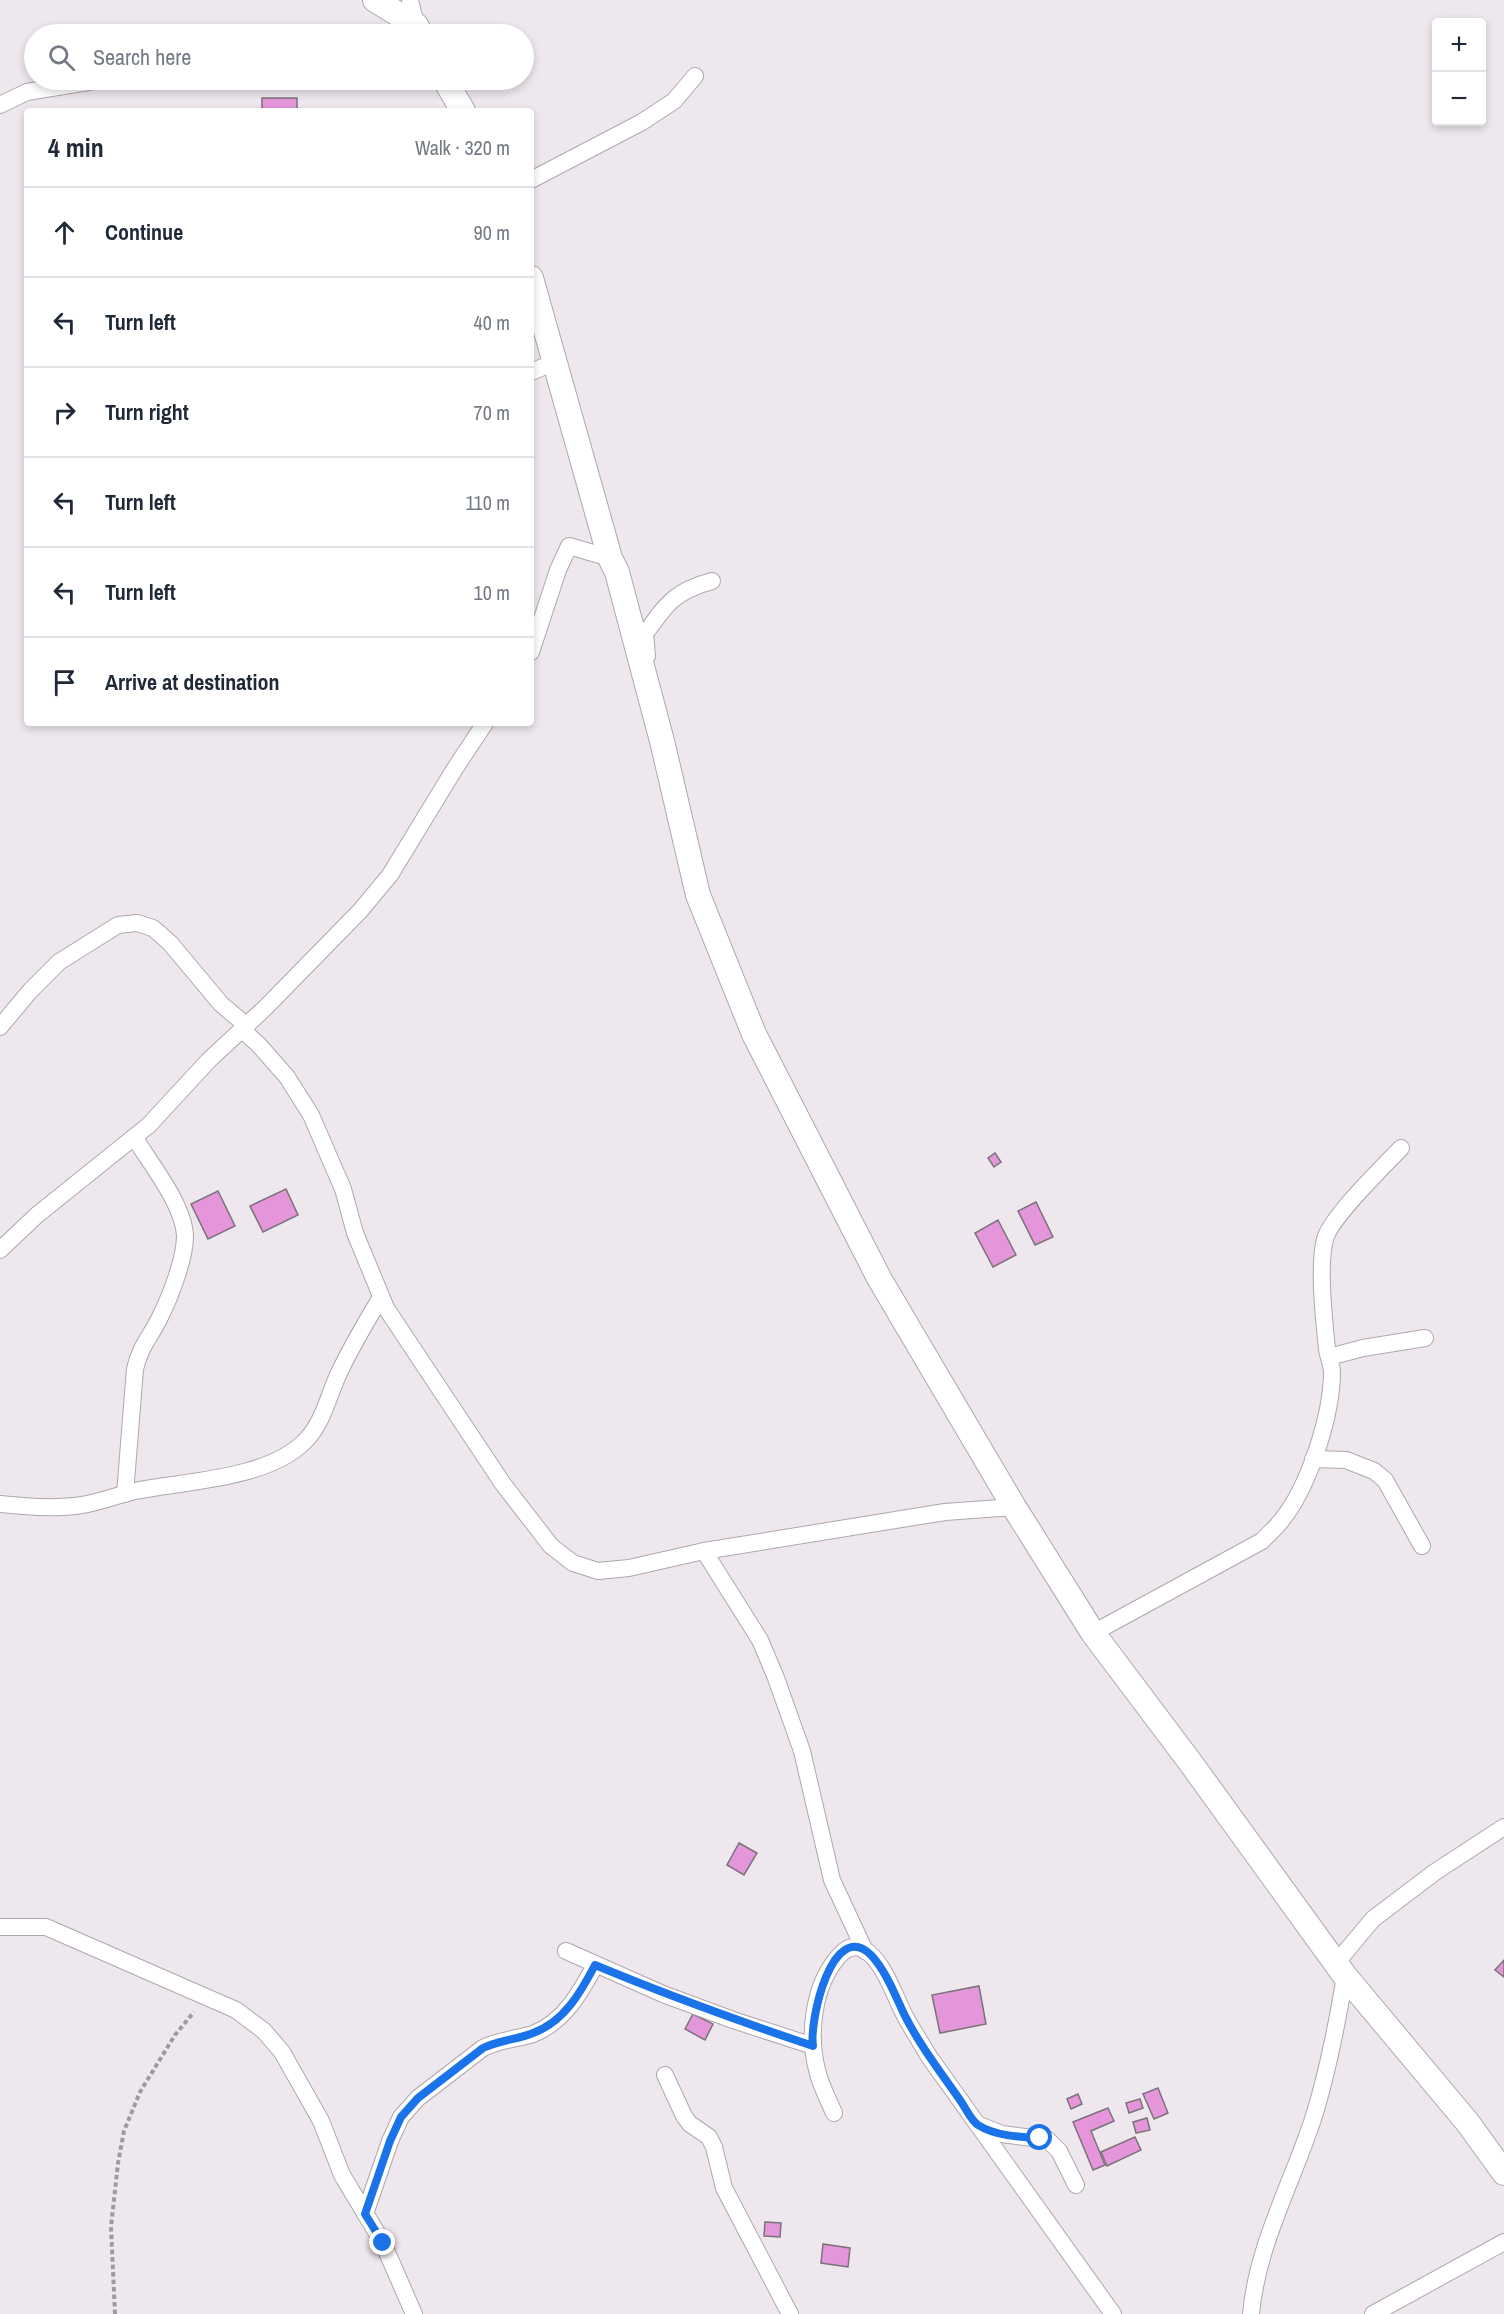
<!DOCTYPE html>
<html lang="en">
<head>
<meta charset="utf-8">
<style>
  body { margin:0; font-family:"Archivo Narrow",sans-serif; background:#f6f6f7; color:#1f2937 }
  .controls { position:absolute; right:18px; top:18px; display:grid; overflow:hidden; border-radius:6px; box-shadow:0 3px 9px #0003 }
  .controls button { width:54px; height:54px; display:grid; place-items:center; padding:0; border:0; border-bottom:2px solid #e0e1e3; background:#fff; color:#1f2937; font:30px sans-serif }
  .stop { position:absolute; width:18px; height:18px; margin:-14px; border:4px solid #1a73e8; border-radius:50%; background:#fff }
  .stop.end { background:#1a73e8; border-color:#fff; box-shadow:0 2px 6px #0008 }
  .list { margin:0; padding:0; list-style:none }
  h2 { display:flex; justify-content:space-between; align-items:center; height:78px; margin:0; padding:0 24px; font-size:26px }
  h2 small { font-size:20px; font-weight:400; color:#747a83 }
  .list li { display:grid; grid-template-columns:39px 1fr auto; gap:18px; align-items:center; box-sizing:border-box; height:90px; padding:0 24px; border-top:2px solid #e0e1e3 }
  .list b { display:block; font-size:22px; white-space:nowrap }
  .list em { font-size:20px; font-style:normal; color:#747a83 }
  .icon { flex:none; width:33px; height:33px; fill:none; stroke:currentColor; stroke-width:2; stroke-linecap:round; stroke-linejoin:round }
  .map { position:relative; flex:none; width:1504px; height:2314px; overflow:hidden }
  .search { position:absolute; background:#fff; box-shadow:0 3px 9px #0003; left:24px; top:24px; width:510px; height:66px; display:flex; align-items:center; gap:15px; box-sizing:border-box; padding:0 21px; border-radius:33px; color:#747a83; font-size:22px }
  .panel { position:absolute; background:#fff; box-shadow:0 3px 9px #0003; left:24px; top:108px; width:510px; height:618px; border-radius:6px }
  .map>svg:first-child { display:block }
  .building { fill:#e596da; stroke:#7a7379; stroke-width:1.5 }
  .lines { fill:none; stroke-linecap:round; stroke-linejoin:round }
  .street-casing { stroke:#aea7ad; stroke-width:18 }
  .secondary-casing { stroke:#aea7ad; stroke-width:26 }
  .path { stroke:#a09a9f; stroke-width:4; stroke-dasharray:4.5 3; stroke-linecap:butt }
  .street { stroke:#fff; stroke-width:16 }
  .secondary { stroke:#fff; stroke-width:24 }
  .route { stroke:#1a73e8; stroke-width:8 }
</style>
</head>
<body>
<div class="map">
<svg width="1504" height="2314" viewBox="0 0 1504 2314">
  <rect width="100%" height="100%" fill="#efe7ee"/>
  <g class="building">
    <rect x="262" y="98" width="35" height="13"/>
    <path d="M 995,1153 L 1001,1162 L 994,1167 L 988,1158 Z"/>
    <path d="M 286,1189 L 298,1215 L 263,1232 L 250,1206 Z"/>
    <path d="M 218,1191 L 235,1226 L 208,1239 L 191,1204 Z"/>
    <path d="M 1036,1202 L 1053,1237 L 1035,1245 L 1018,1211 Z"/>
    <path d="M 998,1220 L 1016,1255 L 993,1267 L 975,1233 Z"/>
    <path d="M 739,1843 L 757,1853 L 744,1875 L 727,1865 Z"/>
    <path d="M 1504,1960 L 1504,1977 L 1495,1970 Z"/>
    <path d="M 979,1986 L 986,2024 L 940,2033 L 932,1995 Z"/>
    <path d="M 693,2014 L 713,2024 L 705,2040 L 685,2029 Z"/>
    <path d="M 1158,2088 L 1168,2113 L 1154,2119 L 1143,2094 Z"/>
    <path d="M 1078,2094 L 1082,2104 L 1071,2109 L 1067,2099 Z"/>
    <path d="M 1140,2099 L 1143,2108 L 1129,2113 L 1126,2103 Z"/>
    <path d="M 1108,2108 L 1114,2121 L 1091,2131 L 1105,2165 L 1093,2170 L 1073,2122 Z"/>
    <path d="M 1147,2118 L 1150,2130 L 1136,2133 L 1133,2122 Z"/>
    <path d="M 1135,2137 L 1141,2150 L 1107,2166 L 1101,2152 Z"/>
    <path d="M 765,2222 L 781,2223 L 780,2237 L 764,2236 Z"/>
    <path d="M 823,2244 L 850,2248 L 848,2267 L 821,2263 Z"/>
  </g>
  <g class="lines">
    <defs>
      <g id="street">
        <path d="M 410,0 L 416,25"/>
        <path d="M 0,105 L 27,92 L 100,80"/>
        <path d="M 531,180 L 642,122 L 674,101 L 695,76"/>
        <path d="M 531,372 L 555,362"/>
        <path d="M 531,652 L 558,570 L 569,546 L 610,558"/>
        <path d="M 647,656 L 645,634 C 667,603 675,591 712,581"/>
        <path d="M 0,1027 L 30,991 L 59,962 L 118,925 L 137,923 L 153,928 L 170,943 L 221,1004 L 247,1026"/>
        <path d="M 242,1030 L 258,1044 L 287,1077 L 311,1115 L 343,1189 L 355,1233 L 386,1308 L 503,1484 L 551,1546 L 573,1563 L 598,1571 L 629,1568 L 704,1551 L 945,1512 L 1014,1507"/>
        <path d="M 0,1250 L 37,1215 L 149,1125 L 209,1060 L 265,1008 L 360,911 L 390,875 L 454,770 L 485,723"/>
        <path d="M 1329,1357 L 1363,1348 L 1425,1338"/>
        <path d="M 1313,1459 L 1346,1460 L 1374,1471 L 1385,1480 L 1422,1546"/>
        <path d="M 125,1494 L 135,1369 C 140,1346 152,1335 161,1315 C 171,1295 185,1258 185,1236 C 184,1205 150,1163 134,1137"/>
        <path d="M 0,1504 C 26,1507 56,1509 82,1505 C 100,1502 118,1495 135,1491 C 185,1481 267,1479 304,1442 C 323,1424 328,1396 339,1373 C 351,1347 366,1322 381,1297"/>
        <path d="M 704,1551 L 760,1640 L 776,1678 L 802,1751 L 832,1880 L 865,1951"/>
        <path d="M 1093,1633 L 1262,1541 C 1268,1534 1276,1528 1281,1521 C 1309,1487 1332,1415 1332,1371 C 1331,1363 1328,1356 1327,1349 C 1324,1319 1318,1267 1325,1239 C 1331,1217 1384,1166 1401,1148"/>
        <path d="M 0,1927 L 46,1927 L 236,2010 L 264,2031 L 282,2052 L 321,2121 L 342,2175 L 383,2243 L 414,2314"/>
        <path d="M 566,1951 L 663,1994 L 733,2020 L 813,2046"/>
        <path d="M 1337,1962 L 1373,1919 L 1435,1872 L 1504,1827"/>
        <path d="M 665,2075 L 684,2116 L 690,2124 L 709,2137 L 714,2147 L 724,2188 L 790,2314"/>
        <path d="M 834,2113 C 828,2099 820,2084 817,2070 C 808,2034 813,1985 839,1956 C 845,1949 853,1944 863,1949 C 884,1960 895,1998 906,2018 C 914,2032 922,2045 930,2058 L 1113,2314"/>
        <path d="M 977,2124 L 1002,2134 L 1048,2140 L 1059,2151 L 1076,2185"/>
        <path d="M 365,2214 L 390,2141 L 401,2117 L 418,2098 L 483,2048 C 499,2040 516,2039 533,2034 C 564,2022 581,1992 595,1965"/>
        <path d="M 1251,2314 C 1257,2246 1292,2183 1313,2119 C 1328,2072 1337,2024 1345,1976"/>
        <path d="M 1373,2314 L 1504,2242"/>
      </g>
      <g id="secondary">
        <path d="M 375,0 L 416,25 L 421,34"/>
        <path d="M 445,80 L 463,111"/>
        <path d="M 531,278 L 610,558 L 617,572 L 662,741 L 698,895 L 754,1034 L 879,1278 L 1014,1507 L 1093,1633 L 1190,1762 L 1345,1976 L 1468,2123 L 1504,2173"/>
      </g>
    </defs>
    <use href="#street" class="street-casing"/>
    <use href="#secondary" class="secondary-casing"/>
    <path class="path" d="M 115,2314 L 111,2227 L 118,2163 L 124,2131 L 140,2092 L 175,2035 L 194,2012"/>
    <use href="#street" class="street"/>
    <use href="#secondary" class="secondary"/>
  </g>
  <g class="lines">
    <path class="route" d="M 383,2243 L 365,2214 L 390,2141 L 401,2117 L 418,2098 L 483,2048 C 499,2040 516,2040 533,2033 C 564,2022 581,1992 595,1965 C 667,1995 739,2021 813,2046 C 809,2022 832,1917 871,1955 C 886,1971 895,1995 904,2014 C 920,2046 942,2074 962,2103 C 966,2109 971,2120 978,2125 C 995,2136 1020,2137 1040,2138"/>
  </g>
</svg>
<div class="controls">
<button>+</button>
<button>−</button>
</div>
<div class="stop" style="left:1040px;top:2138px"></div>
<div class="stop end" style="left:383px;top:2243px"></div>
<div class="search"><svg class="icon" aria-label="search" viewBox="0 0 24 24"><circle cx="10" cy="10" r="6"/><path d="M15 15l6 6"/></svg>Search here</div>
<section class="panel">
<h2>4 min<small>Walk · 320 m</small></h2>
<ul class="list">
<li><svg class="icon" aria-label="ahead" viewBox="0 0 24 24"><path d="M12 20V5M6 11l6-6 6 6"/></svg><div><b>Continue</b></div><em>90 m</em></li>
<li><svg class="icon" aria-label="left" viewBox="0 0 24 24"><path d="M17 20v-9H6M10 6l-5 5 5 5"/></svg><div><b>Turn left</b></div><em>40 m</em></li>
<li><svg class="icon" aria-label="right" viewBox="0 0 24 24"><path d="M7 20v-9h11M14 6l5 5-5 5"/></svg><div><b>Turn right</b></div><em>70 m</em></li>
<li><svg class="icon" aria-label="left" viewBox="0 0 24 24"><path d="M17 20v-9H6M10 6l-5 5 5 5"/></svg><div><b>Turn left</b></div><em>110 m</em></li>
<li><svg class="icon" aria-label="left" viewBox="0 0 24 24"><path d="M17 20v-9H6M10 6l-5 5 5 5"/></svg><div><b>Turn left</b></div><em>10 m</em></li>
<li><svg class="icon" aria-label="arrive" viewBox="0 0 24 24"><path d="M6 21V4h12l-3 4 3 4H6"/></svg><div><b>Arrive at destination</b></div></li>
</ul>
</section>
</div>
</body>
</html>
